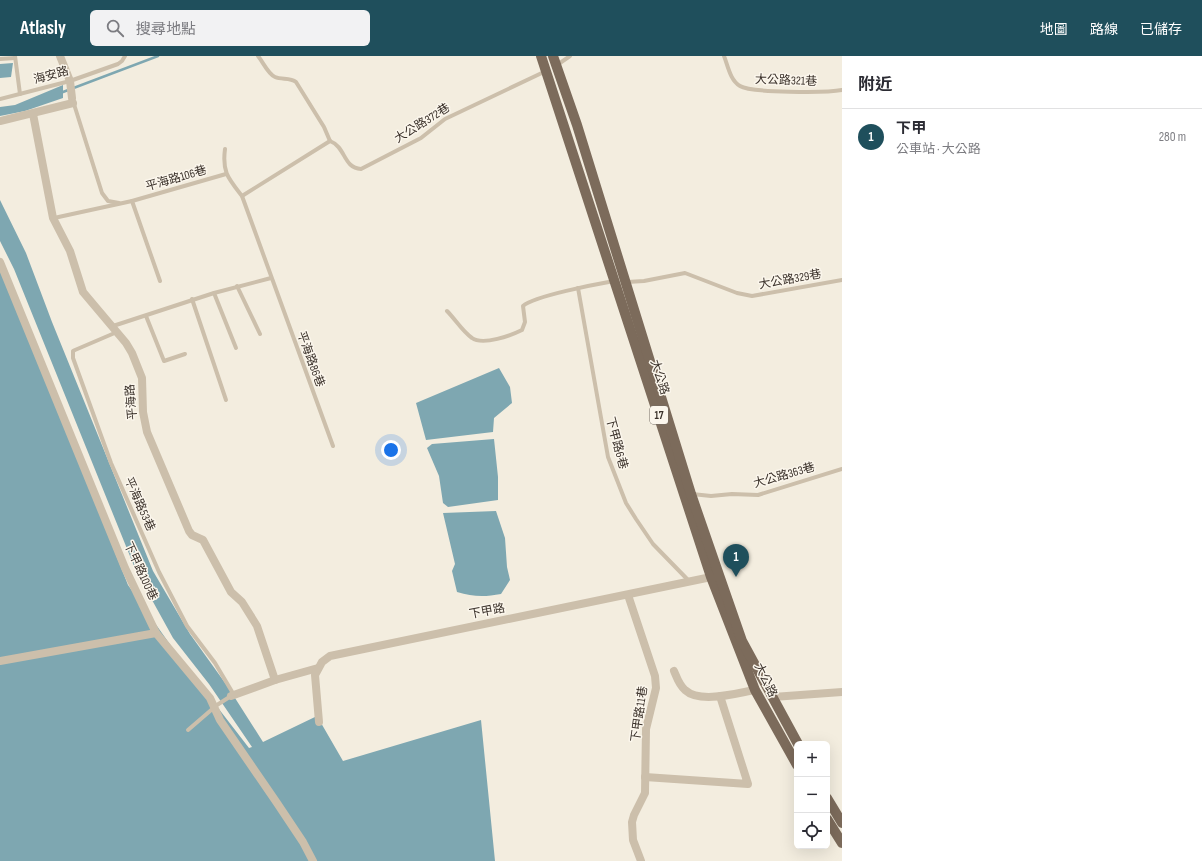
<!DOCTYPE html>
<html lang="zh-TW">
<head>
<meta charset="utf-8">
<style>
  body { margin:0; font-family:"Sofia Sans Condensed","Noto Sans TC",sans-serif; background:#f2f2f3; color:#2b2b33 }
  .controls { position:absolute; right:12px; bottom:12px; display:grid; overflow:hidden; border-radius:6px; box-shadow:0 4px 16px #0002 }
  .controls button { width:36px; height:36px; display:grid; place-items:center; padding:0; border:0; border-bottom:1px solid #e1e1e2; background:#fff; color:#2b2b33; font:20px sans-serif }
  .you { position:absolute; left:391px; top:394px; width:14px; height:14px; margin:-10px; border:3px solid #fff; border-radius:50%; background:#1a73e8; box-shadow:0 0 0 6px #1a73e833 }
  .badge { display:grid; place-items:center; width:26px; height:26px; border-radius:50%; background:#1f4f5c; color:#fff; font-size:13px; font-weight:700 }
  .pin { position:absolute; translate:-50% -33px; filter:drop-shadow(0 1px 2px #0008) }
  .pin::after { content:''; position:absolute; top:21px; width:14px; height:12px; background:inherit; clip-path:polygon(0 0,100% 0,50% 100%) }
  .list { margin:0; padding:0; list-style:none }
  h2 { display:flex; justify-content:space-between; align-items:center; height:52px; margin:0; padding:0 16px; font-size:17px }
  h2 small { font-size:13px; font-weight:400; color:#7c7c81 }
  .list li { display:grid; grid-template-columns:26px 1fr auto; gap:12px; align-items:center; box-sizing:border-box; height:56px; padding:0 16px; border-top:1px solid #e1e1e2 }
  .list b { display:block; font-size:15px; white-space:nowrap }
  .list p { margin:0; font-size:13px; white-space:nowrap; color:#7c7c81 }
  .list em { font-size:13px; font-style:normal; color:#7c7c81 }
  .icon { flex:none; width:22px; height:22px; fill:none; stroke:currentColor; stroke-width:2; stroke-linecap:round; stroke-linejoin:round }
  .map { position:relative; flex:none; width:842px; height:805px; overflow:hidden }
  header { display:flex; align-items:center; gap:24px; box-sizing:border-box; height:56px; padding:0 20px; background:#1f4f5c; color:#fff }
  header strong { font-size:19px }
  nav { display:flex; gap:22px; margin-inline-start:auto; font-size:14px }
  .search { width:280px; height:36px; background:#f2f2f3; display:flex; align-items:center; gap:10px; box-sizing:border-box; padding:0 14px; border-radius:6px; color:#7c7c81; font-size:15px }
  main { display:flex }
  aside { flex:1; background:#fff }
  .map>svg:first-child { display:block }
  .water { fill:#7ea7b1 }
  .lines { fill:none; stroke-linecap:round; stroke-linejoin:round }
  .stream { stroke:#7ea7b1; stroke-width:2.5 }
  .lane { stroke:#ccbfab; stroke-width:4 }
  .street { stroke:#ccbfab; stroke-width:8 }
  .primary { stroke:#7c6b5b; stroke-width:10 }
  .labels { text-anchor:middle; stroke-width:3; stroke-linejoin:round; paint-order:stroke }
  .shield { fill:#fbf6ec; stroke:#746c64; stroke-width:1 }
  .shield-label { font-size:11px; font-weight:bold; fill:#3a312a }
  .street-label { font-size:12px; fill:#3a312a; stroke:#fbf6ec }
</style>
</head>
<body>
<header>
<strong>Atlasly</strong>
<div class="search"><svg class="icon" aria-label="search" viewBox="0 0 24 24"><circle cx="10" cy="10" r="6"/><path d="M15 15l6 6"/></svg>搜尋地點</div>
<nav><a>地圖</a><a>路線</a><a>已儲存</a></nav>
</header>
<main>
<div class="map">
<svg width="842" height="805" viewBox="0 0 842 805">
  <rect width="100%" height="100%" fill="#f3eddf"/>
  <g class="water">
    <path d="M 13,7 L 11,21 L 0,22 L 0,8 Z"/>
    <path d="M 63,29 L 63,42 L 25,55 L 0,60 L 0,51 L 15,49 Z"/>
    <path d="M 0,144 L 26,197 L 52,266 L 153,515 L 190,578 L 228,631 L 263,686 L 317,660 L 343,705 L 481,664 L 495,805 L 0,805 L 0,208 L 128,529 L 181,604 L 249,692 L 252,691 L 209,628 L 173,582 L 136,515 L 14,213 L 0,185 Z"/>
    <path d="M 499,312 L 510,331 L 512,347 L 494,362 L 493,376 L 426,384 L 416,347 Z"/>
    <path d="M 494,383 L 498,421 L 498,444 L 448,451 L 443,447 L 439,420 L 427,392 L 432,388 Z"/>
    <path d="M 496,455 L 505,482 L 507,511 L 510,524 L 501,538 C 485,541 473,541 457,536 L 452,515 L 455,508 L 443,457 Z"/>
  </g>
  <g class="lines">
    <path class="stream" d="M 63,36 L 158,0"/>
    <g class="lane">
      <path d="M 15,0 L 20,38"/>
      <path d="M 258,0 C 263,6 268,18 275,21 C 282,24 290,21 296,26 L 324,71 L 330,85"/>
      <path d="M 724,0 C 728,10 730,24 740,30 C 751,37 827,37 842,34"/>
      <path d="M 0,3 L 15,2"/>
      <path d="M 557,9 L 570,0"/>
      <path d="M 0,43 L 70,25 L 118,8 L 122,5 L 125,0"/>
      <path d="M 73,45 L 102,137 L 108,145 L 119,147"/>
      <path d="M 330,85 C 346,91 343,112 361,113 L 421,82 L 445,63 L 546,15"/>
      <path d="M 225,93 C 222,116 228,122 242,140 L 333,390"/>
      <path d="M 242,140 L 330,85"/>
      <path d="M 132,145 L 160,225"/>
      <path d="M 54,162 L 132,145 L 226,118"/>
      <path d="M 627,226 L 644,225 L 685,217 L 737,237 L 752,240 L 842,224"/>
      <path d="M 237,230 L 260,278"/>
      <path d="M 578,232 L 608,401 L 626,447 L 636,463 L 653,488 L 689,525"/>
      <path d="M 214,237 L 236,292"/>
      <path d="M 192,243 L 226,344"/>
      <path d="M 447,255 C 455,263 463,276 472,282 C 483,290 512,279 522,274 L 525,266 L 523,250 C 534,240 597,228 614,225"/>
      <path d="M 146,260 L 164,305 L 185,298"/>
      <path d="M 113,270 L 214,237 L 271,222"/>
      <path d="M 117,276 L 75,294 L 73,295 L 73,302 L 111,407 L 159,516 L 187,570 L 215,607 L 234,639"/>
      <path d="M 692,438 L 711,440 L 732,438 L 758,439 L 842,413"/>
      <path d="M 188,674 L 217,649 L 231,640"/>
    </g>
    <g class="street">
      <path d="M 60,0 L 70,25 L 72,42"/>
      <path d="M 33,58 L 53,162 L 70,195 L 83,236 L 126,287 L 132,297 L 142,322 L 143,356 L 147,376 L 189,475 L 192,479 L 203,484 L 231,536 L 242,546 L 257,570 L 275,624"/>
      <path d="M 0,65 L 73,47"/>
      <path d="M 0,206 L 125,512 L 156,577 L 210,642 L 220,664 L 277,747 L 303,786 L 313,805"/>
      <path d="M 628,539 L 655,620 L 656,632 L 646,673 L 645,737 L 634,759 L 632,766 L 633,784 L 641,805"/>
      <path d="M 0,605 L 156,577"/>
      <path d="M 674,615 C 677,622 679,629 685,634 C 700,648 737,637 755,634"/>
      <path d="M 231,640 L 275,624 L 318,612"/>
      <path d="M 773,641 L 842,636"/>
      <path d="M 319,666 L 315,619 L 322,606 L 330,600 L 716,520"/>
      <path d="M 645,721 L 748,728 L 720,640"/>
    </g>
    <g class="primary">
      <path d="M 541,0 L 711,521 L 755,634 L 797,709"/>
      <path d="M 553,0 L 577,69 L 691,438 L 719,519 L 742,585 L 798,688"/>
      <path d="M 827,742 L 842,767"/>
      <path d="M 827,763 L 842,787"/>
    </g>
  </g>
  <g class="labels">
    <rect class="shield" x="650" y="350" width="18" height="18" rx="3"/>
    <g class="shield-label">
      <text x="659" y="363">17</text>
    </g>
    <g class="street-label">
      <text transform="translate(51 19) rotate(-15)" y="4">海安路</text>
      <text transform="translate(786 24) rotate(2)" y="4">大公路321巷</text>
      <text transform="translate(422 67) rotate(-32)" y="4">大公路372巷</text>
      <text transform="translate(176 122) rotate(-16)" y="4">平海路106巷</text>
      <text transform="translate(790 223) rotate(-10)" y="4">大公路329巷</text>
      <text transform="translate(311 303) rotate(70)" y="4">平海路86巷</text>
      <text transform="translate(660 321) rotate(72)" y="4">大公路</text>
      <text transform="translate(131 346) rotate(-95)" y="4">平海路</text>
      <text transform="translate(617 387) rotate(75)" y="4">下甲路6巷</text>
      <text transform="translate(784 419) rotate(-16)" y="4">大公路363巷</text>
      <text transform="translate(140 448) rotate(66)" y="4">平海路53巷</text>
      <text transform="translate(141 515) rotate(65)" y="4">下甲路100巷</text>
      <text transform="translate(487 555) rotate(-11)" y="4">下甲路</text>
      <text transform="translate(766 624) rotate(64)" y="4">大公路</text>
      <text transform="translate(639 658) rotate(-82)" y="4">下甲路11巷</text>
    </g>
  </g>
</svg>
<div class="controls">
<button>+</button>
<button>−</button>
<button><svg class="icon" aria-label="locate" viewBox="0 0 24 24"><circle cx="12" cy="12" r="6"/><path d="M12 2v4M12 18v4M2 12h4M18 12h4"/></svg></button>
</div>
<div class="you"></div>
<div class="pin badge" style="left:736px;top:521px">1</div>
</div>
<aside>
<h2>附近<small></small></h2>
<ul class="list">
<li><span class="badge">1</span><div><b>下甲</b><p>公車站 · 大公路</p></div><em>280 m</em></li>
</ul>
</aside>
</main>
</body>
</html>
